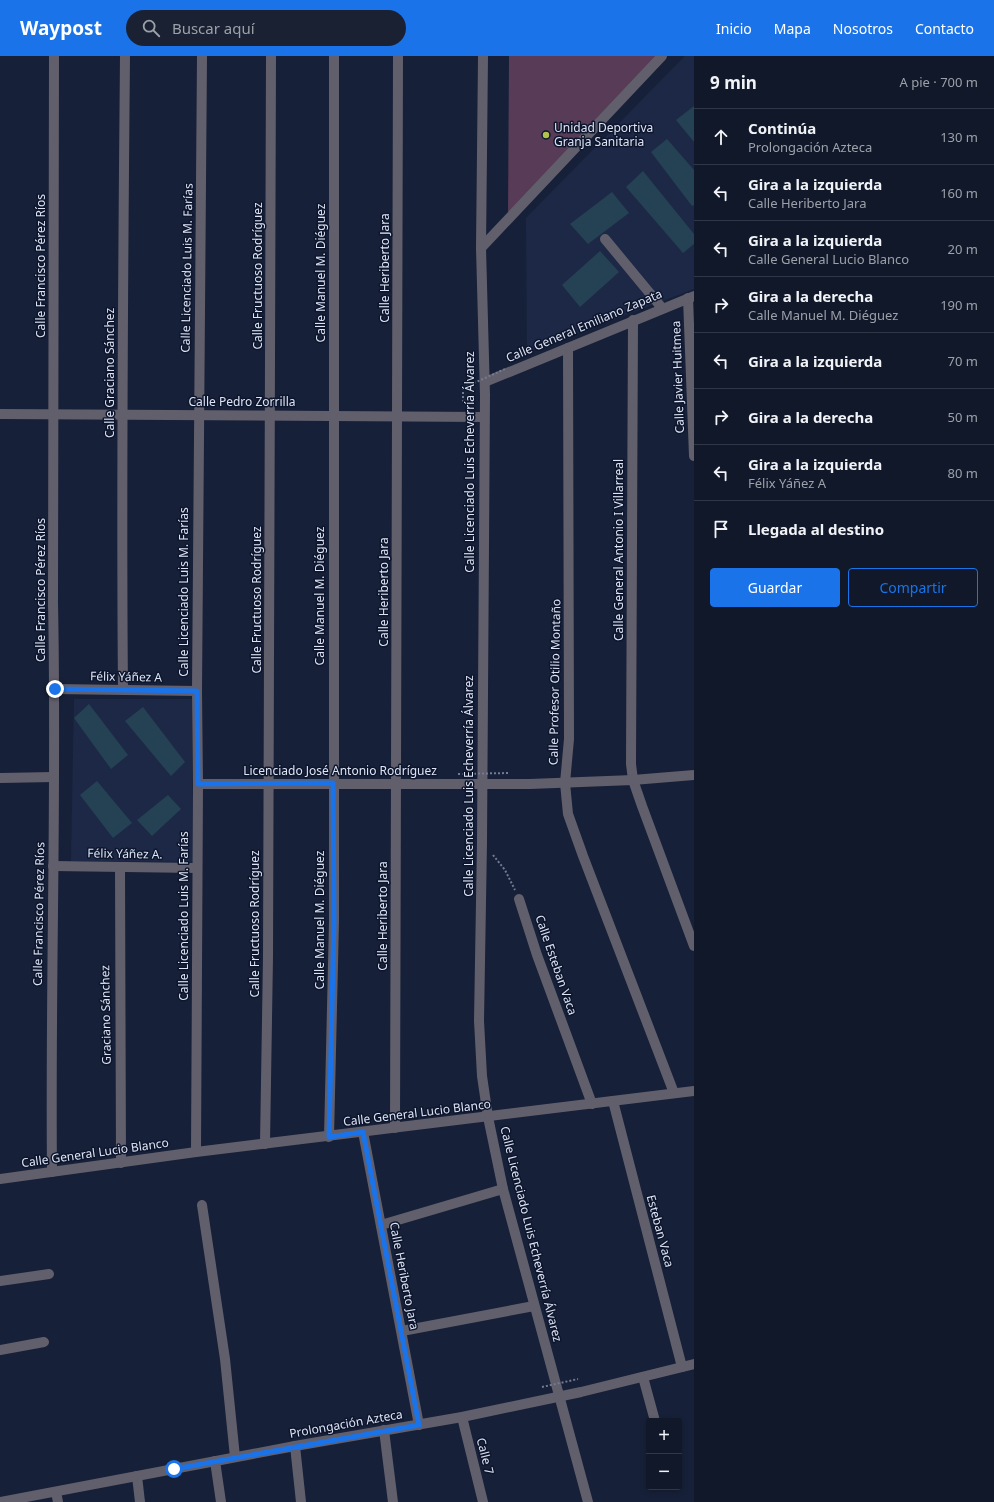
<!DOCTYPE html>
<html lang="es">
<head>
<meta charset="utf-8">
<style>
  body { margin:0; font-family:"Noto Sans",sans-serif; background:#192132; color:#f1f3f6 }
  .controls { position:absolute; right:12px; bottom:12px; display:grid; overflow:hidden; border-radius:4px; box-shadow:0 2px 6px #0003 }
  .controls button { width:36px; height:36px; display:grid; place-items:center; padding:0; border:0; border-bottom:1px solid #303747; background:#10182a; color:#f1f3f6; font:20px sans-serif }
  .stop { position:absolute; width:12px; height:12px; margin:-9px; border:3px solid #1a73e8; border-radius:50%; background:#fff }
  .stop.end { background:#1a73e8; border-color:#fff; box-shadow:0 1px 4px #0008 }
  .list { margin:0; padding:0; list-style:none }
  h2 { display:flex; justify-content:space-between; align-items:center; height:52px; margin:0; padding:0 16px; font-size:17px }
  h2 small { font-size:13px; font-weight:400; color:#9ca0a8 }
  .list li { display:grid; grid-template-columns:26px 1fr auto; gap:12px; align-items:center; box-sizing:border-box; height:56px; padding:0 16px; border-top:1px solid #303747 }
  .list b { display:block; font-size:15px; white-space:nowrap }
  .list p { margin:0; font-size:13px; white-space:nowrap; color:#9ca0a8 }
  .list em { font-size:13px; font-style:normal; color:#9ca0a8 }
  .actions { display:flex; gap:8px; padding:12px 16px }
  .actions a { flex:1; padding:9px 0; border:1px solid #1a73e8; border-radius:4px; text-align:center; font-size:14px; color:#1a73e8 }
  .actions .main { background:#1a73e8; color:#fff }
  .icon { flex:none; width:22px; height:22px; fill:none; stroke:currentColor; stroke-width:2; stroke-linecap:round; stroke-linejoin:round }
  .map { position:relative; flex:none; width:694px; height:1446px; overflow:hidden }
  header { display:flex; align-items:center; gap:24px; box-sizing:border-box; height:56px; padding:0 20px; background:#1a73e8; color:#fff }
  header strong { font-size:19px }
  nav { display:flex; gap:22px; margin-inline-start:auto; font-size:14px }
  .search { width:280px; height:36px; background:#192132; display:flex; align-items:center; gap:10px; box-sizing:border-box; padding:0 14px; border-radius:22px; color:#9ca0a8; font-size:15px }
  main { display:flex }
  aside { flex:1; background:#10182a }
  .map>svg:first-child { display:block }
  .built { fill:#1c2846 }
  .green { fill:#573b57 }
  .building { fill:#244254 }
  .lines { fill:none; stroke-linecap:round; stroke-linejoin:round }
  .path { stroke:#727b90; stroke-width:2; stroke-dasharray:2 2; stroke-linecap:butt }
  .minor { stroke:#625f6c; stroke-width:10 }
  .path-bridge { stroke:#727b90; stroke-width:2; stroke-dasharray:2 2; stroke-linecap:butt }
  .route { stroke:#1a73e8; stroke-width:5 }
  .poi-dot { fill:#b2c34c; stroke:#0d162d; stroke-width:1.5 }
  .labels { text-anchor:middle; stroke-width:3; stroke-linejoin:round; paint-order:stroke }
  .poi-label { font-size:12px; fill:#dde4f5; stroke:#0d162d; text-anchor:start }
  .street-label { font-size:12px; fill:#dde4f5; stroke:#0d162d }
</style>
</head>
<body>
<header>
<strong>Waypost</strong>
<div class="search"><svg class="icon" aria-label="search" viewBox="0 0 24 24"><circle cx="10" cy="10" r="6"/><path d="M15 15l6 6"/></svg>Buscar aquí</div>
<nav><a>Inicio</a><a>Mapa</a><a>Nosotros</a><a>Contacto</a></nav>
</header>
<main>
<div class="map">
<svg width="694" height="1446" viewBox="0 0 694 1446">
  <rect width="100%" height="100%" fill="#162038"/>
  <g class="built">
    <path d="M 685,0 L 694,0 L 694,233 L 527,297 L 526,162 Z"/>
    <path d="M 74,643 L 192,643 L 193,806 L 71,805 Z"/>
  </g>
  <path class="green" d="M 509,0 L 659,0 L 508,158 Z"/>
  <g class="building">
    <path d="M 694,50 L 694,86 L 676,64 Z"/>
    <path d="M 667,83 L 694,114 L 694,149 L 692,150 L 651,96 Z"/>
    <path d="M 643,115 L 694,178 L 694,188 L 683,197 L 626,131 Z"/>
    <path d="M 612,136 L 629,157 L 588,188 L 570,168 Z"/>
    <path d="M 600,195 L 619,216 L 580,251 L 562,229 Z"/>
    <path d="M 89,648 L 128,699 L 111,713 L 74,662 Z"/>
    <path d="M 143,651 L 185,706 L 171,720 L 125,665 Z"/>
    <path d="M 97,725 L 132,767 L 113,782 L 80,739 Z"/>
    <path d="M 168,739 L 181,753 L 152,780 L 137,764 Z"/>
  </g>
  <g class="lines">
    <g class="path">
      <path d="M 463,332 L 463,345 L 475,342"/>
      <path d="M 493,799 L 505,814 L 515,834"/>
    </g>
    <g class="minor">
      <path d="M 483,0 L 481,192 L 485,339 L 482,786 L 479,965 L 482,1020 L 488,1061 L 503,1133 L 588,1446"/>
      <path d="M 605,183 L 662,252"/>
      <path d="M 481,192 L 662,0"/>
      <path d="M 688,242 L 694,400"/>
      <path d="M 633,264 L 631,708 L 633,724 L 642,750 L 694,890"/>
      <path d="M 568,292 L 569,683 L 565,727 L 568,758 L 583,800 L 674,1037"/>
      <path d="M 485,326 L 694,240"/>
      <path d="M 0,358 L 484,361"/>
      <path d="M 55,633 L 197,635"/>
      <path d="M 123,634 C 121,423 123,211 125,0"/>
      <path d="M 0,722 L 54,721"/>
      <path d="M 198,728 L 530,728 L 633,724 L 694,719"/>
      <path d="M 53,810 L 197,812"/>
      <path d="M 120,811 L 121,1107"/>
      <path d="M 519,843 L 537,899 L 592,1048"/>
      <path d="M 613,1045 L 682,1311"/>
      <path d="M 395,1072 L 398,0"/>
      <path d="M 363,1076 L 419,1369"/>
      <path d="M 329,1081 L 334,865 L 334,0"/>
      <path d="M 265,1088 L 268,901 L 271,0"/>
      <path d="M 196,1096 L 198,728 L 197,635 L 202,0"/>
      <path d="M 52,1116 C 50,926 57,737 53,547 L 54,0"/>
      <path d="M 0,1123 L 196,1096 L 694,1035"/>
      <path d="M 202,1149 L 225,1303 L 235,1401"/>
      <path d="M 381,1169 L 503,1133"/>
      <path d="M 0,1225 L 49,1218"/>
      <path d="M 402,1275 L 534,1250"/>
      <path d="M 0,1294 L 44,1286"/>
      <path d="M 643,1321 L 655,1365"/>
      <path d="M 462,1361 L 483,1446"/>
      <path d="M 384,1374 L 393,1446"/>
      <path d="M 295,1390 L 301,1446"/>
      <path d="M 215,1405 L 221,1446"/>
      <path d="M 137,1420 L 140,1446"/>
      <path d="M 56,1436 L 58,1446"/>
      <path d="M 0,1446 L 295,1390 L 462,1361 L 581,1336 L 694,1308"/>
    </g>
    <g class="path-bridge">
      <path d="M 463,332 L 505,313"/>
      <path d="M 458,718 L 509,717"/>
      <path d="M 542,1331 L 578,1323"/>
    </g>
  </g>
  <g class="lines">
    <path class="route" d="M 55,633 L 197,635 L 198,728 L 333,727 L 334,865 L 329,1081 L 363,1076 L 419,1369 L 174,1413"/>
  </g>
  <circle class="poi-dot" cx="546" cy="79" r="4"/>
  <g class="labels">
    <g class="poi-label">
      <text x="554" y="76">Unidad Deportiva<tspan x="554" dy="14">Granja Sanitaria</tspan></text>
    </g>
    <g class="street-label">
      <text transform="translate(41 210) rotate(-90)" y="4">Calle Francisco Pérez Ríos</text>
      <text transform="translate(187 212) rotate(-89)" y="4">Calle Licenciado Luis M. Farías</text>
      <text transform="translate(385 212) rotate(-90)" y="4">Calle Heriberto Jara</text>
      <text transform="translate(321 217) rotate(-90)" y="4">Calle Manuel M. Diéguez</text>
      <text transform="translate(258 220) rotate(-90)" y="4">Calle Fructuoso Rodríguez</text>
      <text transform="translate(584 270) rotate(-23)" y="4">Calle General Emiliano Zapata</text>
      <text transform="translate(110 317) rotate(-90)" y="4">Calle Graciano Sánchez</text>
      <text transform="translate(678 321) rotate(-92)" y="4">Calle Javier Huitmea</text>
      <text x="242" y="350">Calle Pedro Zorrilla</text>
      <text transform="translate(470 406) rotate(-90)" y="4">Calle Licenciado Luis Echeverría Álvarez</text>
      <text transform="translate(619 494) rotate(-90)" y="4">Calle General Antonio I Villarreal</text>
      <text transform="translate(41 534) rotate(-90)" y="4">Calle Francisco Pérez Ríos</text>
      <text transform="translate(184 536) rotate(-90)" y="4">Calle Licenciado Luis M. Farías</text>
      <text transform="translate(384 536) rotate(-90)" y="4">Calle Heriberto Jara</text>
      <text transform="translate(320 540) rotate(-90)" y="4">Calle Manuel M. Diéguez</text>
      <text transform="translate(257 544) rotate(-90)" y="4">Calle Fructuoso Rodríguez</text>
      <text transform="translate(126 621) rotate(1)" y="4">Félix Yáñez A</text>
      <text transform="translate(555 626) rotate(-89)" y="4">Calle Profesor Otilio Montaño</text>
      <text x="340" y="719">Licenciado José Antonio Rodríguez</text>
      <text transform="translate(469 730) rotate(-90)" y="4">Calle Licenciado Luis Echeverría Álvarez</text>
      <text transform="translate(125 798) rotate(1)" y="4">Félix Yáñez A.</text>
      <text transform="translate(39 858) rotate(-89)" y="4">Calle Francisco Pérez Ríos</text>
      <text transform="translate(184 860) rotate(-90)" y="4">Calle Licenciado Luis M. Farías</text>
      <text transform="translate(383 860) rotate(-90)" y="4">Calle Heriberto Jara</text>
      <text transform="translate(320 864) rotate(-90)" y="4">Calle Manuel M. Diéguez</text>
      <text transform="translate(255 868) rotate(-90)" y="4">Calle Fructuoso Rodríguez</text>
      <text transform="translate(556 909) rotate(71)" y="4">Calle Esteban Vaca</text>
      <text transform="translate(106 959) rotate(-91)" y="4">Graciano Sánchez</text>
      <text transform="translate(417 1057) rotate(-7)" y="4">Calle General Lucio Blanco</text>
      <text transform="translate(95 1097) rotate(-8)" y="4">Calle General Lucio Blanco</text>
      <text transform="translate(660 1175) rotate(75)" y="4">Esteban Vaca</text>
      <text transform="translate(531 1178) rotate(76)" y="4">Calle Licenciado Luis Echeverría Álvarez</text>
      <text transform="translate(404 1220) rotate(79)" y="4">Calle Heriberto Jara</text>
      <text transform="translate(346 1368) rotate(-10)" y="4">Prolongación Azteca</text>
      <text transform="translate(485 1400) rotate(76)" y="4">Calle 7</text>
    </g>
  </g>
</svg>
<div class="controls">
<button>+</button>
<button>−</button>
</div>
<div class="stop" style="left:174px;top:1413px"></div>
<div class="stop end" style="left:55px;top:633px"></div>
</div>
<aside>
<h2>9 min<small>A pie · 700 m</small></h2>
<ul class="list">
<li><svg class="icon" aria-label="ahead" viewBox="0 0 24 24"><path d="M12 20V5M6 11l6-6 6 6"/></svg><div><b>Continúa</b><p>Prolongación Azteca</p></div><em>130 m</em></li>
<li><svg class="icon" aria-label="left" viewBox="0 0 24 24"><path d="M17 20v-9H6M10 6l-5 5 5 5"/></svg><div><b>Gira a la izquierda</b><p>Calle Heriberto Jara</p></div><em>160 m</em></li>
<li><svg class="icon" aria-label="left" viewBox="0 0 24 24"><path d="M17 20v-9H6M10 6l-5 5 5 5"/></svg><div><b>Gira a la izquierda</b><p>Calle General Lucio Blanco</p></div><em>20 m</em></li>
<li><svg class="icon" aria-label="right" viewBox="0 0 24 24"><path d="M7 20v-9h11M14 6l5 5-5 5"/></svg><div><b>Gira a la derecha</b><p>Calle Manuel M. Diéguez</p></div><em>190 m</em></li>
<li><svg class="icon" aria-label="left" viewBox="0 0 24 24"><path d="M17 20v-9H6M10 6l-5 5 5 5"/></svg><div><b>Gira a la izquierda</b></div><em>70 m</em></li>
<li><svg class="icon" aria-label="right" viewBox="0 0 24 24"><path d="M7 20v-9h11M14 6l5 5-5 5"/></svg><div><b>Gira a la derecha</b></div><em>50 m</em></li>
<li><svg class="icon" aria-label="left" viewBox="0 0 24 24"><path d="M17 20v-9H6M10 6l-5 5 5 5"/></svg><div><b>Gira a la izquierda</b><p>Félix Yáñez A</p></div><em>80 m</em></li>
<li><svg class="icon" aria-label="arrive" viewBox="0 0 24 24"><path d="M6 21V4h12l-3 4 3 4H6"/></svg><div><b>Llegada al destino</b></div></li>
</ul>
<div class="actions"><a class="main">Guardar</a><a>Compartir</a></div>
</aside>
</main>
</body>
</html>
